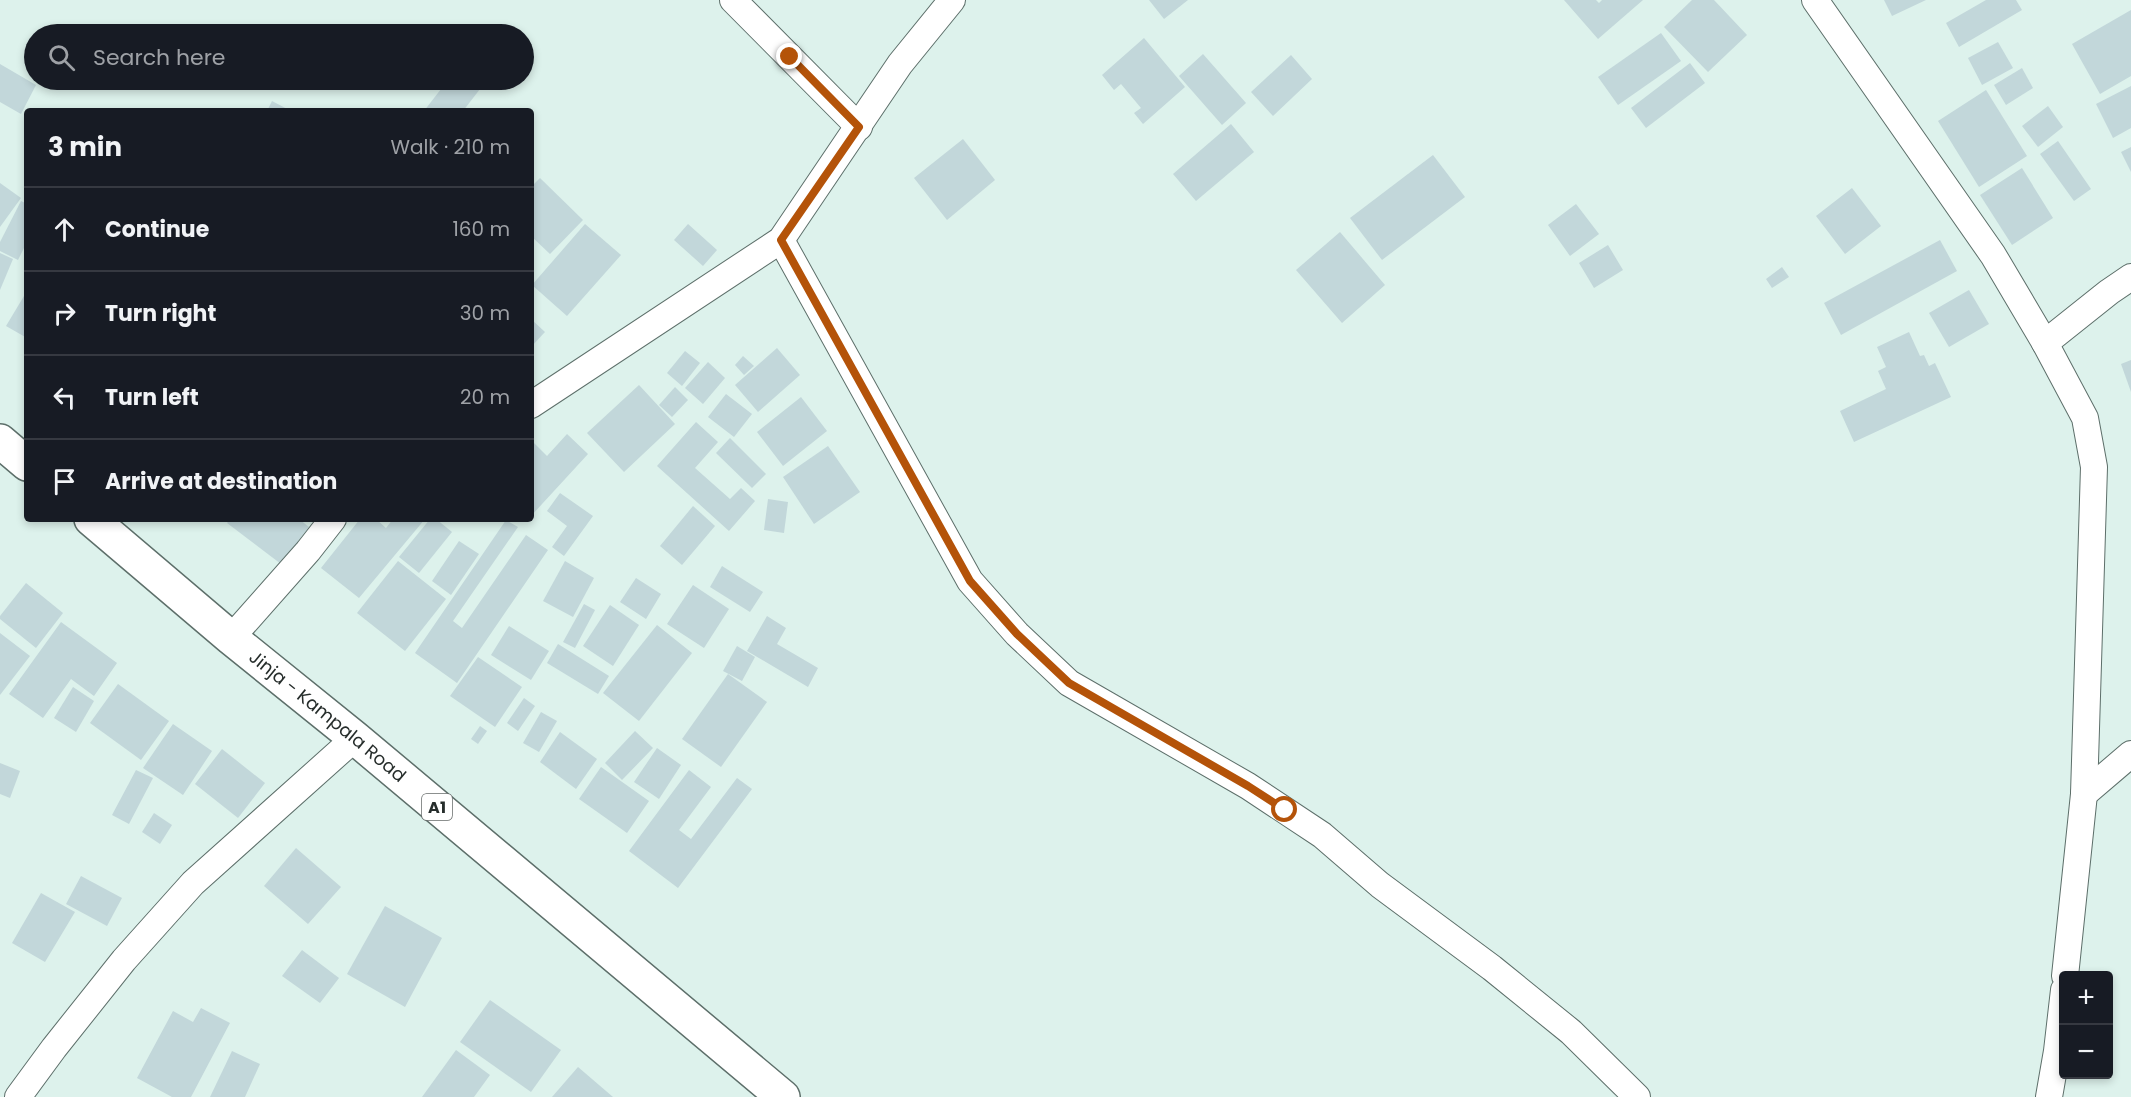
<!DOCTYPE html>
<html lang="en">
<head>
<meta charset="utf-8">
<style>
  body { margin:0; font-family:Poppins,sans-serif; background:#242831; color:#f1f3f6 }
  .controls { position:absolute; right:18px; bottom:18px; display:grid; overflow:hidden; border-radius:6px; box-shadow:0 3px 9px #0003 }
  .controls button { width:54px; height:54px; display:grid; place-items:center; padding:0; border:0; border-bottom:2px solid #363941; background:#171b24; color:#f1f3f6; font:30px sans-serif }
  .stop { position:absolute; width:18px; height:18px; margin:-14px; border:4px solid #b45309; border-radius:50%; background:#fff }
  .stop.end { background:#b45309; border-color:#fff; box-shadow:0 2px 6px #0008 }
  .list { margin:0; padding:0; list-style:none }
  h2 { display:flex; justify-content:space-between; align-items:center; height:78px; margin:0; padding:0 24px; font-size:26px }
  h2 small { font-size:20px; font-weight:400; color:#9ea1a6 }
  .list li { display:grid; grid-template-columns:39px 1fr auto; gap:18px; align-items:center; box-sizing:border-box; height:84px; padding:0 24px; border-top:2px solid #363941 }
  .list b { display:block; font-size:22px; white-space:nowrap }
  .list em { font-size:20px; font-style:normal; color:#9ea1a6 }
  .icon { flex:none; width:33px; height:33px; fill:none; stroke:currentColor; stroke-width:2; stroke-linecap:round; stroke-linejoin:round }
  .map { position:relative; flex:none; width:2131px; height:1097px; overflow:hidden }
  .search { position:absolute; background:#171b24; box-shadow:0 3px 9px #0003; left:24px; top:24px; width:510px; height:66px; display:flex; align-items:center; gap:15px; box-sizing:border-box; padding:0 21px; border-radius:33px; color:#9ea1a6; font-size:22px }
  .panel { position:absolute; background:#171b24; box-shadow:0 3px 9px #0003; left:24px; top:108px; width:510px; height:414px; border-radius:6px }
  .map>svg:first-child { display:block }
  .building { fill:#c2d7da }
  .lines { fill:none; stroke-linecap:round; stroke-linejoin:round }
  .street-casing { stroke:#5d6f6a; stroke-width:28 }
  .highway-casing { stroke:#5d6f6a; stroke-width:36 }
  .street { stroke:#fff; stroke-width:26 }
  .highway { stroke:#fff; stroke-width:33 }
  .route { stroke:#b45309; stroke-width:8 }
  .labels { text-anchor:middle; stroke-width:4.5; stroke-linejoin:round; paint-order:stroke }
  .shield { fill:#fff; stroke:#676c6b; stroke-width:1.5 }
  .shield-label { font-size:16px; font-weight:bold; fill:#262d2b }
  .street-label { font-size:18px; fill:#262d2b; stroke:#fff }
</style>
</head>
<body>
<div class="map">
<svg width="2131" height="1097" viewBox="0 0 2131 1097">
  <rect width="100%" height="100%" fill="#ddf2ec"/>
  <g class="building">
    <path d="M 1149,0 L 1188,0 L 1164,19 Z"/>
    <path d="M 1564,0 L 1596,0 L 1599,3 L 1602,0 L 1643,0 L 1598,39 Z"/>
    <path d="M 1692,0 L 1714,0 L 1747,35 L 1708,72 L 1664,27 Z"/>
    <path d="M 1884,0 L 1926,0 L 1892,16 Z"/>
    <path d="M 1986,0 L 2016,0 L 2022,10 L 1959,47 L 1946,23 Z"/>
    <path d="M 2131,10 L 2131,76 L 2100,94 L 2072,44 Z"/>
    <path d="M 1661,33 L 1681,61 L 1618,105 L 1598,77 Z"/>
    <path d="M 1144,38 L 1185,87 L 1143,124 L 1134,113 L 1141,108 L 1121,84 L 1114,90 L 1102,75 Z"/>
    <path d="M 1998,42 L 2013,68 L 1982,85 L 1968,58 Z"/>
    <path d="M 1203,54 L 1246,103 L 1222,125 L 1179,76 Z"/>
    <path d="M 1291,55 L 1312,79 L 1273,116 L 1251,92 Z"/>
    <path d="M 1690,63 L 1705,83 L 1646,128 L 1631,108 Z"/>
    <path d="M 0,64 L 36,85 L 21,114 L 0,102 Z"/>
    <path d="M 2022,68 L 2033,88 L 2006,105 L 1994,85 Z"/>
    <path d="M 448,80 L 487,80 L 463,111 L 424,111 Z"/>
    <path d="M 2131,86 L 2131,128 L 2113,138 L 2096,104 Z"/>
    <path d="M 1986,90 L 2027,156 L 1979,187 L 1938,121 Z"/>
    <path d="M 272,101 L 291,111 L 267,111 Z"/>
    <path d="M 2048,106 L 2063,127 L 2038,147 L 2022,126 Z"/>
    <path d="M 1231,124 L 1254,152 L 1196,201 L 1173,174 Z"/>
    <path d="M 963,139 L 995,180 L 947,220 L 914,178 Z"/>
    <path d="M 2058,141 L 2091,189 L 2074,201 L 2040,154 Z"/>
    <path d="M 2131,147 L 2131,172 L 2121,152 Z"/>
    <path d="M 1433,155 L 1465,197 L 1382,260 L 1350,218 Z"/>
    <path d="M 2022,168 L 2053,218 L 2012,245 L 1980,195 Z"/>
    <path d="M 540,178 L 583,220 L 550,254 L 531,236 L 531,187 Z"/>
    <path d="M 0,183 L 21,198 L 0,227 Z"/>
    <path d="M 1852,188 L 1881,226 L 1845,254 L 1816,216 Z"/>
    <path d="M 21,201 L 27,204 L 27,242 L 18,260 L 0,251 L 0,242 Z"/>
    <path d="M 1576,204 L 1599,234 L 1570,256 L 1548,225 Z"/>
    <path d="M 585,224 L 621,255 L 567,316 L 532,285 Z"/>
    <path d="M 688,224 L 717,250 L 703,266 L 674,240 Z"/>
    <path d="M 1340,232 L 1385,285 L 1342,323 L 1296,270 Z"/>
    <path d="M 1940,240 L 1957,271 L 1841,335 L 1824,303 Z"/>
    <path d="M 1608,245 L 1623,270 L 1594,288 L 1579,263 Z"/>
    <path d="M 0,253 L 13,259 L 0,290 Z"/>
    <path d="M 1782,267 L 1789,277 L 1772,288 L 1766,279 Z"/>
    <path d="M 1969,290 L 1989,324 L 1949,347 L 1929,313 Z"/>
    <path d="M 27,291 L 27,338 L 6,326 Z"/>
    <path d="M 531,319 L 545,332 L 531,347 Z"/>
    <path d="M 1909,332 L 1920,356 L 1924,355 L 1929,366 L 1935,363 L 1951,397 L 1854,442 L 1840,411 L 1886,389 L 1878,371 L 1886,367 L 1877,347 Z"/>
    <path d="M 777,348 L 800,375 L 758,412 L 735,385 Z"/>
    <path d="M 685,351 L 700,363 L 682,386 L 667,373 Z"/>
    <path d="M 743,356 L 754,366 L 744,375 L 735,365 Z"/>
    <path d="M 2131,360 L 2131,392 L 2121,364 Z"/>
    <path d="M 708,362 L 725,378 L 703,404 L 685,388 Z"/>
    <path d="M 639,385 L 675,424 L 624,472 L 587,433 Z"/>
    <path d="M 675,387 L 688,400 L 672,417 L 659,405 Z"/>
    <path d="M 726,394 L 752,414 L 734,437 L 708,417 Z"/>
    <path d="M 801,397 L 827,431 L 783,466 L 757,432 Z"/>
    <path d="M 696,422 L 718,442 L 695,468 L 730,499 L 741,488 L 755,501 L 729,531 L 657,466 Z"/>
    <path d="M 567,434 L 588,454 L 531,516 L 531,440 L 547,456 Z"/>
    <path d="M 730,438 L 766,474 L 752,488 L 716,453 Z"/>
    <path d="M 828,446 L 860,492 L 814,524 L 783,477 Z"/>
    <path d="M 560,493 L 593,516 L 564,556 L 552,547 L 567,526 L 547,511 Z"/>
    <path d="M 768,499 L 788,502 L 784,533 L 764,530 Z"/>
    <path d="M 693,506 L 715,526 L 682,565 L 660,546 Z"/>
    <path d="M 230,519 L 299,519 L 309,527 L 281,564 L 227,523 Z"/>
    <path d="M 360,519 L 376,519 L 386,528 L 393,519 L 425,519 L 359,598 L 321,568 Z"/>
    <path d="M 430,519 L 436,519 L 452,532 L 419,573 L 399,557 Z"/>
    <path d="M 506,520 L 518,527 L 453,621 L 462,628 L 526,535 L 548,550 L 457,683 L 415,653 Z"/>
    <path d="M 459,541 L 479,554 L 451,595 L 432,581 Z"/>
    <path d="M 398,561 L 446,599 L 405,651 L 357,613 Z"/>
    <path d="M 565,561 L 594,578 L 573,617 L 543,601 Z"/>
    <path d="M 722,566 L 763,592 L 750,612 L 710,587 Z"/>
    <path d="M 636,578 L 661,594 L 646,619 L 620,602 Z"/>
    <path d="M 26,583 L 63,613 L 36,648 L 0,619 L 0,616 Z"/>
    <path d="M 693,585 L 729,609 L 704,648 L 667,624 Z"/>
    <path d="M 584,604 L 595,610 L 575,648 L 563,642 Z"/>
    <path d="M 610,605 L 639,625 L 613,666 L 583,646 Z"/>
    <path d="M 767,616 L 786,628 L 777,644 L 818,668 L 808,687 L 747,651 Z"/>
    <path d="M 61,622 L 117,663 L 94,696 L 71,679 L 43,718 L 9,694 Z"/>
    <path d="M 657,625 L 692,653 L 639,721 L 603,693 Z"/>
    <path d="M 509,626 L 549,651 L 531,680 L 491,655 Z"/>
    <path d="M 0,633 L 30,656 L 0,695 Z"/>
    <path d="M 558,644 L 609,676 L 598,694 L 547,663 Z"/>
    <path d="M 737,646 L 755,657 L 742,681 L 723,671 Z"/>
    <path d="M 478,657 L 522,687 L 495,727 L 450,696 Z"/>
    <path d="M 728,674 L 767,702 L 721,767 L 682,739 Z"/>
    <path d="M 118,684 L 169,721 L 141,760 L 90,723 Z"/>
    <path d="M 73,687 L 94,701 L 76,732 L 54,718 Z"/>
    <path d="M 524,698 L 535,706 L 518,731 L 507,723 Z"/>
    <path d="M 541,712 L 557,721 L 539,752 L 523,743 Z"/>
    <path d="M 173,724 L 212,751 L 183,795 L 143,768 Z"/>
    <path d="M 480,726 L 487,731 L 478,744 L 471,739 Z"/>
    <path d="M 635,731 L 653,748 L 622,780 L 605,763 Z"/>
    <path d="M 560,732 L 597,759 L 576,789 L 540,762 Z"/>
    <path d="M 657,748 L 681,765 L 659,799 L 634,782 Z"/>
    <path d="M 222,749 L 265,783 L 238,818 L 195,784 Z"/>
    <path d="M 0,763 L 20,771 L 10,798 L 0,794 Z"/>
    <path d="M 601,767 L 649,801 L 627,833 L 579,799 Z"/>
    <path d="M 136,770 L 153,778 L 129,824 L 112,815 Z"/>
    <path d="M 689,770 L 711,787 L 679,830 L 691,839 L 737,778 L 752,789 L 678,888 L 629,851 Z"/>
    <path d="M 154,813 L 172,825 L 160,844 L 142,832 Z"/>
    <path d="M 296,848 L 341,887 L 308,924 L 264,886 Z"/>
    <path d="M 81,876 L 122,898 L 107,926 L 66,904 Z"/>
    <path d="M 41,893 L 75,912 L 45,962 L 12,943 Z"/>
    <path d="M 385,906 L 442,938 L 405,1007 L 347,974 Z"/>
    <path d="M 302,950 L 339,978 L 320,1003 L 282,976 Z"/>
    <path d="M 490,1000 L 561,1050 L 531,1092 L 460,1042 Z"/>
    <path d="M 201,1008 L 230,1023 L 191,1097 L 172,1097 L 137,1078 L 173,1011 L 193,1022 Z"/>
    <path d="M 456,1050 L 490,1075 L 474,1097 L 422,1097 Z"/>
    <path d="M 232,1051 L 260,1064 L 245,1097 L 210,1097 Z"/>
    <path d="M 578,1067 L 613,1097 L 552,1097 Z"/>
  </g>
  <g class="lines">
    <defs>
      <g id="street">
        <path d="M 733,0 L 859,127"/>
        <path d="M 1815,0 L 1993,255 L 2045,343 L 2085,418 L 2094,467 L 2084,794 L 2065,976"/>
        <path d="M 781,240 L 970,581 L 1017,634 L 1069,683 L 1248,786 L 1322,835 L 1380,885 L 1492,968 L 1571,1032 L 1637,1097"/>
        <path d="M 2045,343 L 2109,292 L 2131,277"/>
        <path d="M 531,405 L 781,240 L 900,64 L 952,0"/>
        <path d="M 231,638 L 308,551 L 333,519"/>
        <path d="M 2084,794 L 2131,754"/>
        <path d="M 18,1097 L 54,1048 L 124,960 L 193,883 L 355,738"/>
        <path d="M 2049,1097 L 2057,1051 L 2064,990"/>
      </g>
      <g id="highway">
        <path d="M 0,441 L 27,464"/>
        <path id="s1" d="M 91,519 L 231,638 L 355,738 L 783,1097"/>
      </g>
    </defs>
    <use href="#street" class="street-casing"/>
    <use href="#highway" class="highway-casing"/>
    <use href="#street" class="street"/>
    <use href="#highway" class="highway"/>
  </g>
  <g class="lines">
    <path class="route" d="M 790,57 L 859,127 L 781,240 L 970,581 L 1017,634 L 1069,683 L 1248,786 L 1285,810"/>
  </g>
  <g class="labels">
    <rect class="shield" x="422" y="794" width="30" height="26" rx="4.5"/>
    <g class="shield-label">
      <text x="437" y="813">A1</text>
    </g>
    <g class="street-label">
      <text dy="6" stroke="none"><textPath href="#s1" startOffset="308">Jinja - Kampala Road</textPath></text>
    </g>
  </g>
</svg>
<div class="controls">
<button>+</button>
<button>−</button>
</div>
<div class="stop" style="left:1285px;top:810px"></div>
<div class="stop end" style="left:790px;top:57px"></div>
<div class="search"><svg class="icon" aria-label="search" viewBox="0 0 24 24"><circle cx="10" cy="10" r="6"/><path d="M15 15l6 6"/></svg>Search here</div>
<section class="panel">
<h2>3 min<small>Walk · 210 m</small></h2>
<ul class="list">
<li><svg class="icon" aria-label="ahead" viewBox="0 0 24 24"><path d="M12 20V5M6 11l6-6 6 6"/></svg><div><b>Continue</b></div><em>160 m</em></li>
<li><svg class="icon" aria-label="right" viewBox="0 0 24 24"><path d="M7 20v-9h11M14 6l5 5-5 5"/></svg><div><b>Turn right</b></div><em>30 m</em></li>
<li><svg class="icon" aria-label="left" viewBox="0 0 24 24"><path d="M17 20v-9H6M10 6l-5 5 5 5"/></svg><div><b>Turn left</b></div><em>20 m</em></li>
<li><svg class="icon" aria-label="arrive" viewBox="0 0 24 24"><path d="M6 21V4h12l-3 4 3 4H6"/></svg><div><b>Arrive at destination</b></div></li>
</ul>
</section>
</div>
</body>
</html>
